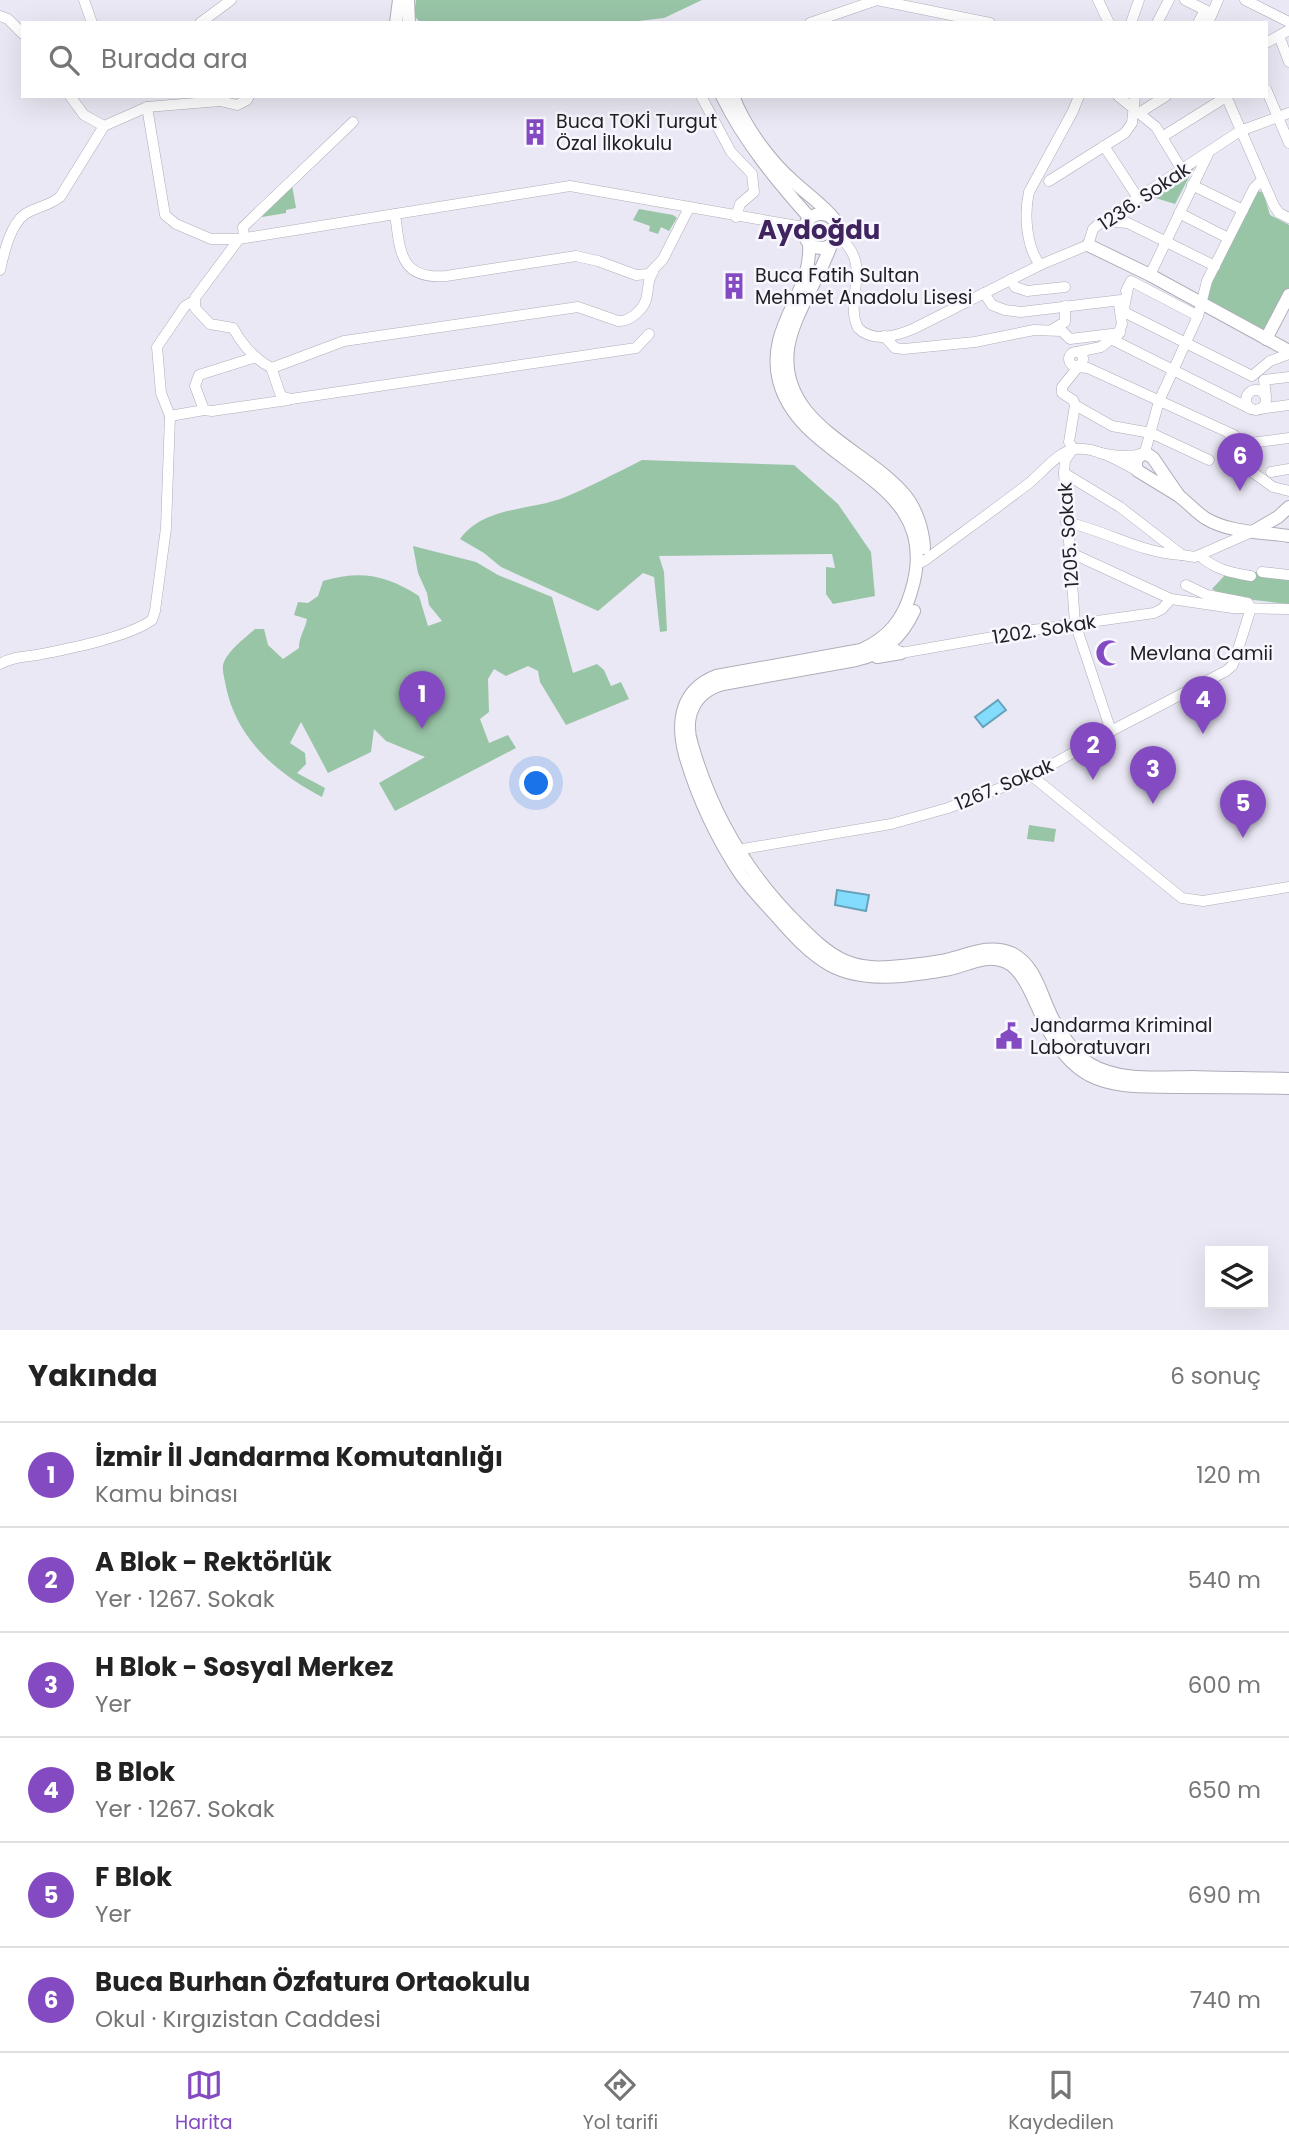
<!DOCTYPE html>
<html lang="tr">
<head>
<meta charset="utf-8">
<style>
  body { margin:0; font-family:Poppins,sans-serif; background:#f6f6f6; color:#222 }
  .controls { position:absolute; right:21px; bottom:21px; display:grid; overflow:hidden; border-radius:0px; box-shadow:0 7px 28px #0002 }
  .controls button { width:63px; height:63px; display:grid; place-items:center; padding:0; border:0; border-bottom:2px solid #e0e0e0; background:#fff; color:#222; font:35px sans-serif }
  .you { position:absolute; left:537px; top:784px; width:24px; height:24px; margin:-18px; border:5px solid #fff; border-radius:50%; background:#1a73e8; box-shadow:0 0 0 10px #1a73e833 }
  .badge { display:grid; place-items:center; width:46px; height:46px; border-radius:50%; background:#834ac1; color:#fff; font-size:23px; font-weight:700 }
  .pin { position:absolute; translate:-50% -58px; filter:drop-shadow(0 2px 4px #0008) }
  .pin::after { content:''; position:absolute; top:37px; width:24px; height:21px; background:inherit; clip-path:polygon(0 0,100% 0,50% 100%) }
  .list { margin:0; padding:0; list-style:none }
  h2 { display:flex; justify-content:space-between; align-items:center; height:91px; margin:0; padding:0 28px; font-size:30px }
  h2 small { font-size:23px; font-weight:400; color:#767676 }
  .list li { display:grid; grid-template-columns:46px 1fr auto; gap:21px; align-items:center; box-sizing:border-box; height:105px; padding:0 28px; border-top:2px solid #e0e0e0 }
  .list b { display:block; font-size:26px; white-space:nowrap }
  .list p { margin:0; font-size:23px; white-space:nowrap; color:#767676 }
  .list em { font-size:23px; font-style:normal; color:#767676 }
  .icon { flex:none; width:38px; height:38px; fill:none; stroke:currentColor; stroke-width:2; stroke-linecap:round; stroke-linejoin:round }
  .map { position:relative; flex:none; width:1289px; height:1330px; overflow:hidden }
  .search { position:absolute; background:#fff; box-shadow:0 7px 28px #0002; left:21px; right:21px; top:21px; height:77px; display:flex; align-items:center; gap:18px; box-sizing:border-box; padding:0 24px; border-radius:0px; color:#767676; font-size:26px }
  .sheet { height:721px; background:#fff }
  nav { display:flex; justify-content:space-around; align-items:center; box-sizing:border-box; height:98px; border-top:2px solid #e0e0e0; background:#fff; font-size:19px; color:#767676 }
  nav a { display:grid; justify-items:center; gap:4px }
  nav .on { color:#834ac1 }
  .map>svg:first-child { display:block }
  .green { fill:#99c5a7 }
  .water { fill:#84dcfd; stroke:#66a3bb; stroke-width:2 }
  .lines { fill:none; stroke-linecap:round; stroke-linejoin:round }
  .minor-casing { stroke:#afadb8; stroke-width:11 }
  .major-casing { stroke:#afadb8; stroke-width:14 }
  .minor { stroke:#fff; stroke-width:10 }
  .major { stroke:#fff; stroke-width:12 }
  .labels { text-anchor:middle; stroke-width:5; stroke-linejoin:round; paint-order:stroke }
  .poi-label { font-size:19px; fill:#1f1e22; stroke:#f8f6fe; text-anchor:start }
  .street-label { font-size:19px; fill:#1f1e22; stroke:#f8f6fe }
  .district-label { font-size:26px; font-weight:bold; fill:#3f245e; stroke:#f8f6fe }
</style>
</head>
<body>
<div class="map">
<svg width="1289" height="1330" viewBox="0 0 1289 1330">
  <rect width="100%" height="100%" fill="#eae8f4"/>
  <g class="green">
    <path d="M 416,0 L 702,0 L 664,18 L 622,23 L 420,23 L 414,15 Z"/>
    <path d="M 1196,164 L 1175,204 L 1149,196 Z"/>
    <path d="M 292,185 L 296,208 L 286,210 L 286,213 L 262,217 L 261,214 Z"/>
    <path d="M 1256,191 L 1263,192 L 1270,215 L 1289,225 L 1289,295 L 1267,334 L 1207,303 L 1211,283 Z"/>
    <path d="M 639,209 L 673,215 L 677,218 L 669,231 L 661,227 L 658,234 L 649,231 L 650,226 L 633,220 Z"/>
    <path d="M 642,460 L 794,465 L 838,504 L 871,552 L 875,596 L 833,604 L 826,594 L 826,567 L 835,568 L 832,554 L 659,556 L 664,572 L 667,631 L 660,632 L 654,577 L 643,573 L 598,611 L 501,567 L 484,553 L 460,539 C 484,506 529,511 563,498 C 590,487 616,473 642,460 Z"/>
    <path d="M 413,546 L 476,562 L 498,575 L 552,597 L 573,673 L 597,664 L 604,670 L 611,686 L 621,682 L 629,699 L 566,725 L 540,682 L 538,671 L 528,666 L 506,676 L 494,669 L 488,679 L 489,712 L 480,719 L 489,743 L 508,735 L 516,748 L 395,811 L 379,783 L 425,757 L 386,741 L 374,729 L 371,752 L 328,773 L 301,722 L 290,743 L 305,753 L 306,764 L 297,773 L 325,788 L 322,797 C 276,773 237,739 226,687 C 225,680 222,672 223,665 C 227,651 244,639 255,629 L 264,629 L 268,645 L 283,659 L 299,648 C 299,636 305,630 307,619 L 294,615 L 298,602 L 308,603 L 318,596 L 323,581 C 361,570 386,575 419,596 L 428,626 L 442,621 L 429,605 L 427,593 L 418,573 Z"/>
    <path d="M 1255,572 L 1289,576 L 1289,604 L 1226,597 L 1212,589 L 1226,574 L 1253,580 Z"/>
    <path d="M 1029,825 L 1056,829 L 1054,842 L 1027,839 Z"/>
  </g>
  <g class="water">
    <path d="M 998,700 L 1006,710 L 983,727 L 975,717 Z"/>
    <path d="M 837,890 L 869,895 L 866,911 L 835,905 Z"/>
  </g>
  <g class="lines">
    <defs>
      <g id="minor">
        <path d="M 84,0 L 92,23"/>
        <path d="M 1098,0 L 1109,23"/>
        <path d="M 1185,0 L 1211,13"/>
        <path d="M 1245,0 L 1289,22"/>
        <path d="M 0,16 L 8,19 L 23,34"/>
        <path d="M 200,23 L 231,0"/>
        <path d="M 810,23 L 877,0 L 990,23"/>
        <path d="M 1131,23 L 1139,0"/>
        <path d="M 1157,23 L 1169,0"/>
        <path d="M 1198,23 L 1205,10"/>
        <path d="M 1208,23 L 1218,0"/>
        <path d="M 1279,36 L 1289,62"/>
        <path d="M 1266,43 L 1289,30"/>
        <path d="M 1266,89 L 1289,143"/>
        <path d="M 70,96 L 84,115 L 104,126 L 147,107 L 220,101 L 237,105 L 247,100 L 249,96"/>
        <path d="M 701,96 L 731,152 L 752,174 L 754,192 L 740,204 L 736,217"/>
        <path d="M 1118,96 L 1156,127 L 1182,170"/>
        <path d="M 1226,96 L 1274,206 L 1279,213 L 1289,218"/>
        <path d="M 147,107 L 165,215 L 176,224 L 211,239 L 239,239"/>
        <path d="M 1139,113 L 1166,96"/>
        <path d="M 1162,137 L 1226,97"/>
        <path d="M 1104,146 L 1138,198"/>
        <path d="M 1049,181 L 1125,133 L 1132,123 L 1135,96"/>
        <path d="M 1192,185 L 1243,210"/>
        <path d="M 1179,213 L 1228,238"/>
        <path d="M 395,214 C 400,250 399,280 446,276 L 576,256 L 598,261 L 636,275 L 649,274 L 663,259 L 689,208"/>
        <path d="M 1103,221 L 1128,223 L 1215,266"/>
        <path d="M 838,236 C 875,266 843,297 858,328 C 873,343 896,336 913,329 L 1040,265 L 1088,245 L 1093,229 L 1100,223 L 1240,131 L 1289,113"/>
        <path d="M 244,238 L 243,227 L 353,122"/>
        <path d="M 1040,265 C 1026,246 1024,214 1029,192 L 1073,111 L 1079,96"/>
        <path d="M 0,270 C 4,253 10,225 25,214 C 36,207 49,206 60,197 L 104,126"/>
        <path d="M 1150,275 L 1208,154"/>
        <path d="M 1011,279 L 1015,287 L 1027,291 L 1065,287"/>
        <path d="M 1128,288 L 1124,308 L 1126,313 L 1252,376 L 1270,361 L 1289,354"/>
        <path d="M 1126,291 L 1131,281 L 1198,316"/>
        <path d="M 984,293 L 992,305 L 1005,310 L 1021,312 L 1121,300"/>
        <path d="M 1053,329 L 1065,322 L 1065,306"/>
        <path d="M 649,334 L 636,348 L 291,399 L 281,396 L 272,370 L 272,368 L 344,341 L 578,307 L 618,321 C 630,322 646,308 647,295 C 649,286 647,281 653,272"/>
        <path d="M 884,336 L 895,348 L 904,349 L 975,342 L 1034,330 L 1062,331 L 1070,339 L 1120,333"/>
        <path d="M 1117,337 L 1122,324 L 1119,305"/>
        <path d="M 1115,341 L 1251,409"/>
        <circle cx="1076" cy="359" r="7"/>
        <path d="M 1077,352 L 1101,347 L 1111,339 L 1115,341"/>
        <path d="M 256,357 L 199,375 L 195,386 L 204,410 L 212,411 L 288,400"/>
        <path d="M 272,368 C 255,360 242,344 233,328 L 210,324 L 195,308 L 195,298 L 239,239 L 570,186 L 803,227"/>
        <circle cx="1256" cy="400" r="10"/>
        <path d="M 1266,396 L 1264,380 L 1289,377"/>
        <path d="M 1259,409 L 1289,405"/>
        <path d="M 170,416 L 204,410"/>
        <path d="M 1229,434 L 1251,471 L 1273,487 L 1289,491"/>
        <path d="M 1073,449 L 1065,460 L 1064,473 L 1075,623 L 1111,731"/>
        <path d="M 1073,449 L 1069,442 L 1075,405"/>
        <path d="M 1100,453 C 1114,456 1132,459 1145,452 L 1159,401 L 1198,316 L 1207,281 L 1254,188 L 1261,181"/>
        <path d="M 1209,460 L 1151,433 L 1112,426 L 1075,405 L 1073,400 L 1062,393 L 1062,387 L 1078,367 L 1088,368 L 1234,435 L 1243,444 L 1289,438"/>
        <path d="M 1271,472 L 1289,469"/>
        <path d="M 1064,473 L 1120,507 L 1182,555 C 1140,553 1107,531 1066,522"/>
        <path d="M 1069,552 L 1171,599 L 1233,608 L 1289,609"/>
        <path d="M 1182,555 L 1195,557 L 1254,531"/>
        <path d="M 1199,555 C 1214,569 1231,573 1251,576"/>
        <path d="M 917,564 L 924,561 C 959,535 994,510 1028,484 C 1042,473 1057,452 1075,449 C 1096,446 1123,463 1141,473"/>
        <path d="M 1262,572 L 1289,575"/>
        <path d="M 897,650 L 901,653 L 1033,630 L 1154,613 L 1162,609 L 1171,599"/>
        <path d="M 0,664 C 13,656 28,657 42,654 C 72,648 128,637 152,620 L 155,611 L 166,528 L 170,416 L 161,393 L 157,347 L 185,306 L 194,301"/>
        <path d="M 1032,776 L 1182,898 L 1203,901 L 1289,887"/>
        <path d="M 737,850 L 891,824 L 948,808 L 1032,776 L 1111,731 L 1226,671 L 1232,666 L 1235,659 L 1251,608 L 1248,603 L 1207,595 L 1186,585"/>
      </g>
      <g id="major">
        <path d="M 408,0 L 409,23"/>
        <path d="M 396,23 L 399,0"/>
        <path d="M 722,96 C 744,141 776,180 809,217"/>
        <path d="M 733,96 C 745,127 769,160 794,182 C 808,195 823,205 835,220"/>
        <circle cx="821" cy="231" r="17"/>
        <path d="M 809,243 C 813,294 765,326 779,381 C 802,469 948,475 911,592 C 903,620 888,638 861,650 L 716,676 C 681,690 676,721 685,755 C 697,796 717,839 741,875 C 752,890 766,905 779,919 C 794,936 810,954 830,965 C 852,977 877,978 902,976 C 918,974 934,972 950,969 C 967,965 988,953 1006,962 C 1027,971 1038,1013 1050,1033 C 1060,1050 1071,1065 1089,1075 C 1116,1089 1148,1086 1177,1087 C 1215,1087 1252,1087 1289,1088"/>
        <path d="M 831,245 C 820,277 792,317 788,349 C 779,424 865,448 904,494 C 916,508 923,529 924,548"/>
        <path d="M 1088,245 L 1150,275 L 1289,351"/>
        <path d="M 1266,339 L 1289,295"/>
        <path d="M 1147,454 L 1153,458 L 1179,496 L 1138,471 C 1133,463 1137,454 1147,454 Z"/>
        <path d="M 1179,496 C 1188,503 1196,512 1205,518 C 1229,533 1262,532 1289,536"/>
        <path d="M 1254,531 L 1278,517 L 1289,507"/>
        <path d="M 914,611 C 902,637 884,654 856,660 L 723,684 C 694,692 683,717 692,745 C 712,814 748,875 799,925 C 813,939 827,953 845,961 C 864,969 883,968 902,966 C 918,964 934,963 950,959 C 970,954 990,944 1011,953 C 1036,964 1041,997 1053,1019 C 1062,1035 1074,1054 1090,1064 C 1120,1082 1160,1077 1194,1077 C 1225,1078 1257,1078 1289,1079"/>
        <path d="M 877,657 L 901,653"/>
      </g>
    </defs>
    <use href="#minor" class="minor-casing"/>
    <use href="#major" class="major-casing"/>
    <use href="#minor" class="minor"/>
    <use href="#major" class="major"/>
  </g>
  <defs>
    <symbol id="building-bare" viewBox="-9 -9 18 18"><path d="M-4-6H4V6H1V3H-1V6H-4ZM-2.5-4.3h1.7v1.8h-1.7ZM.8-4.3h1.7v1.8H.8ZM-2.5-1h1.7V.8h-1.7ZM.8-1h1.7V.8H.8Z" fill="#834ac1" stroke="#f8f6fe" stroke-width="2.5" paint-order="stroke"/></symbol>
    <symbol id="mosque-bare" viewBox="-9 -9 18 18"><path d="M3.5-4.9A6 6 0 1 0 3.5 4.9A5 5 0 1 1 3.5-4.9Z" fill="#834ac1" stroke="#f8f6fe" stroke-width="2.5" paint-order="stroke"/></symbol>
    <symbol id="civic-bare" viewBox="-9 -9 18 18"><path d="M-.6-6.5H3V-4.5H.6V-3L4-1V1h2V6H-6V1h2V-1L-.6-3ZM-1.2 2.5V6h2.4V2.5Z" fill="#834ac1" stroke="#f8f6fe" stroke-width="2.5" paint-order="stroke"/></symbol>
  </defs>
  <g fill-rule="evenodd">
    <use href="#building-bare" x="516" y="113" width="38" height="38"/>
    <use href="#building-bare" x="715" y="267" width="38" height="38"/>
    <use href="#mosque-bare" x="1090" y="634" width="38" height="38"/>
    <use href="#civic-bare" x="990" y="1017" width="38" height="38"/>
  </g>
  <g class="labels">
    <g class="poi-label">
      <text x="556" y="128">Buca TOKİ Turgut<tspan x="556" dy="22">Özal İlkokulu</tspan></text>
      <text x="755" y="282">Buca Fatih Sultan<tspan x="755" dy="22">Mehmet Anadolu Lisesi</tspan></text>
      <text x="1130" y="660">Mevlana Camii</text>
      <text x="1030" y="1032">Jandarma Kriminal<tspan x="1030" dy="22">Laboratuvarı</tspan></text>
    </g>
    <g class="street-label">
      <text transform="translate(1144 196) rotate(-34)" y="7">1236. Sokak</text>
      <text transform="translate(1068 535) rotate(-94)" y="7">1205. Sokak</text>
      <text transform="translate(1044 629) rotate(-9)" y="7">1202. Sokak</text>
      <text transform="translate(1004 784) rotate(-23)" y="7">1267. Sokak</text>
    </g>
    <g class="district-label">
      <text x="819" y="239">Aydoğdu</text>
    </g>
  </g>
</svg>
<div class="controls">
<button><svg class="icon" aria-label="layers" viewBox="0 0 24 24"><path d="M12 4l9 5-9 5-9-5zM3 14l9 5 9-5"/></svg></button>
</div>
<div class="you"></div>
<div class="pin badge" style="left:422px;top:729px">1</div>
<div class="pin badge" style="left:1093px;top:780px">2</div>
<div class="pin badge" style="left:1153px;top:804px">3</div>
<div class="pin badge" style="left:1203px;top:734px">4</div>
<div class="pin badge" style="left:1243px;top:838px">5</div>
<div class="pin badge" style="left:1240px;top:491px">6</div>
<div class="search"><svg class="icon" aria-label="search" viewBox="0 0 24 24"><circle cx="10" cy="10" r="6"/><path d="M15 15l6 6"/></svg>Burada ara</div>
</div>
<section class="sheet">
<h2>Yakında<small>6 sonuç</small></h2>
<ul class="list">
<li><span class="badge">1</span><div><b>İzmir İl Jandarma Komutanlığı</b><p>Kamu binası</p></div><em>120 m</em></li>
<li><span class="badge">2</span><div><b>A Blok - Rektörlük</b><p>Yer · 1267. Sokak</p></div><em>540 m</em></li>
<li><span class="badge">3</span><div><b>H Blok - Sosyal Merkez</b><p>Yer</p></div><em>600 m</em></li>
<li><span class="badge">4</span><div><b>B Blok</b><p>Yer · 1267. Sokak</p></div><em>650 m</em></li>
<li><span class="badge">5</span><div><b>F Blok</b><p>Yer</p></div><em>690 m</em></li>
<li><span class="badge">6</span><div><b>Buca Burhan Özfatura Ortaokulu</b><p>Okul · Kırgızistan Caddesi</p></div><em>740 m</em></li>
</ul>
</section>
<nav>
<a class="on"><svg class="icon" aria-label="map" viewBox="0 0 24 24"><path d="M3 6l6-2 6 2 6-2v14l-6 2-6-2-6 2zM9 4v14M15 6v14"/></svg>Harita</a>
<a><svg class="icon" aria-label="directions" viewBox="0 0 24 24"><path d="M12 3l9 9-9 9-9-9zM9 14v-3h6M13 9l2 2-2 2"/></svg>Yol tarifi</a>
<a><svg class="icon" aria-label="saved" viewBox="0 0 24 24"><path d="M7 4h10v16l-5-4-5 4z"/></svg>Kaydedilen</a>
</nav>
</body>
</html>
